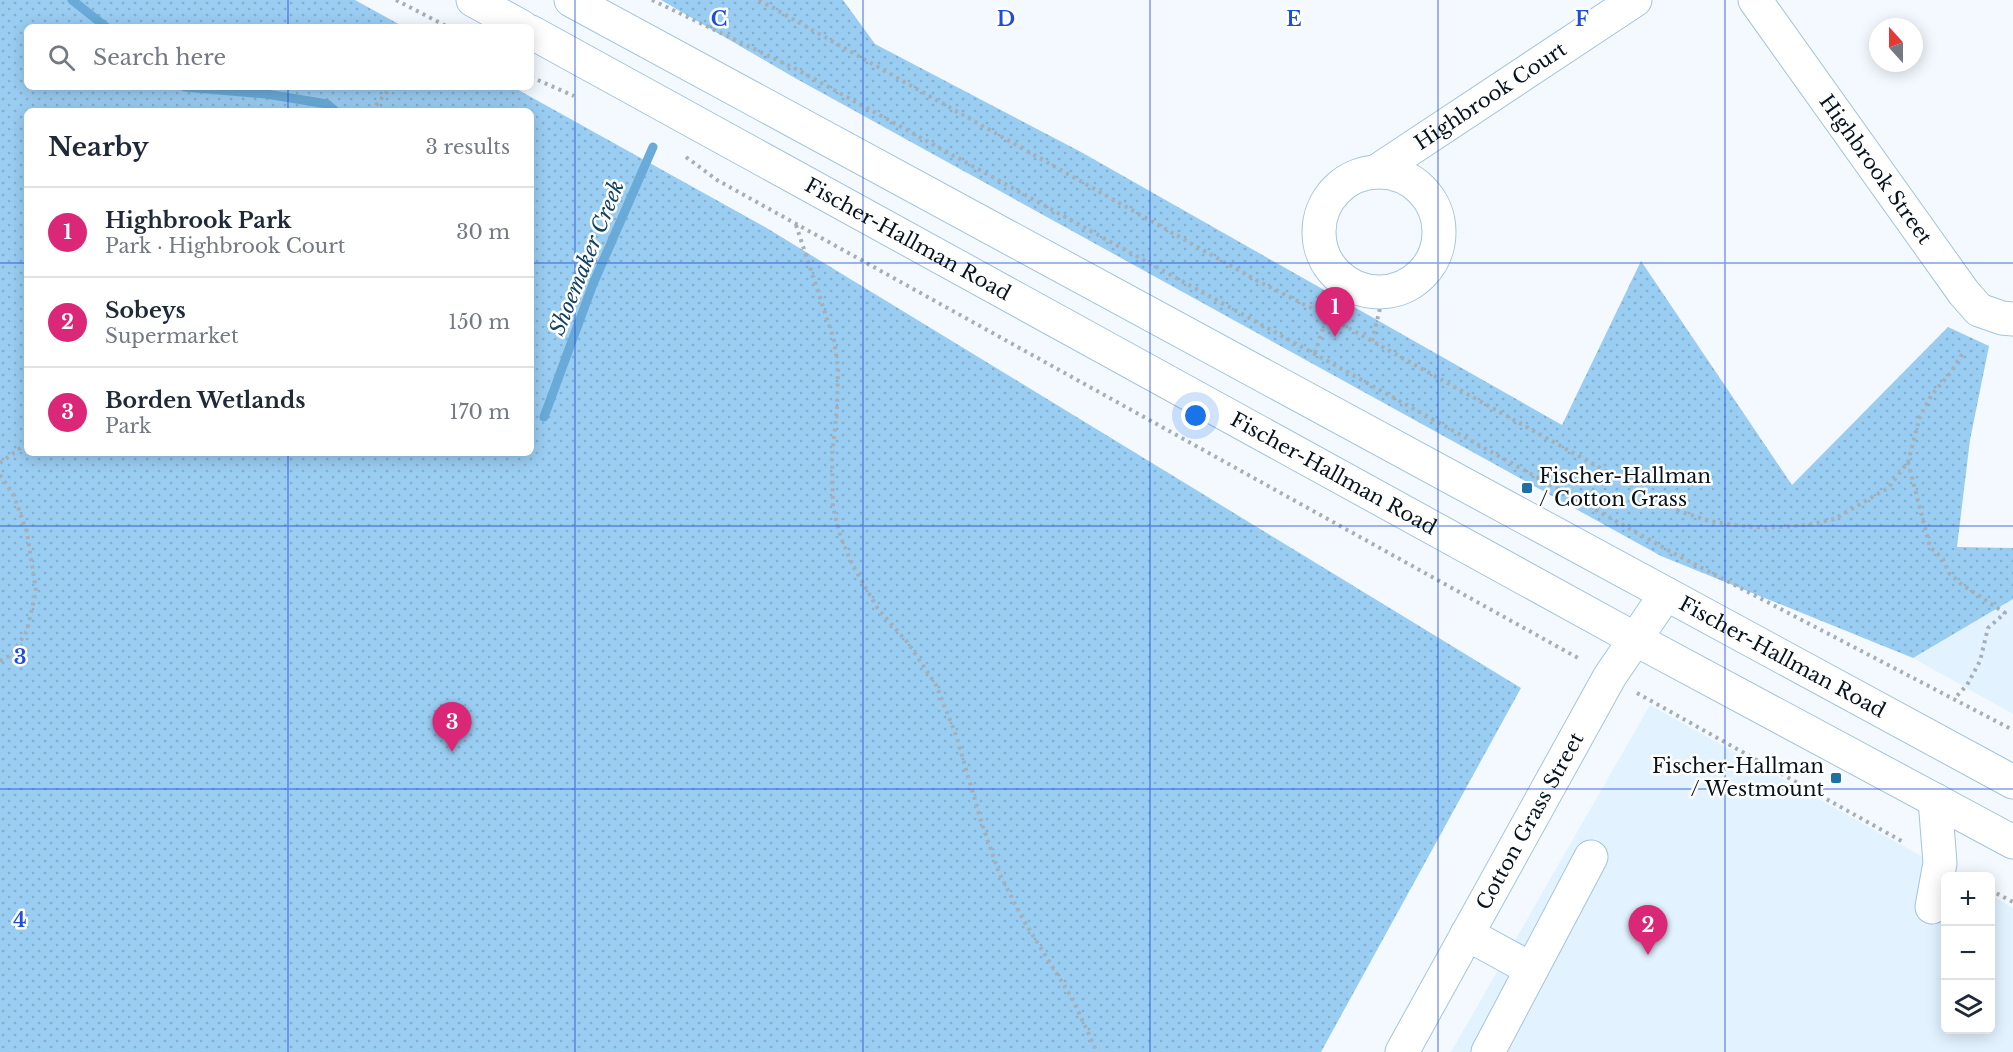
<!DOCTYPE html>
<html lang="en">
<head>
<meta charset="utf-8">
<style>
  body { margin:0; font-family:"Libre Baskerville",serif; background:#f6f6f7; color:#1f2937 }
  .controls { position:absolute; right:18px; bottom:18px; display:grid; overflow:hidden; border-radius:9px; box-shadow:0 3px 15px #0003 }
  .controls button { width:54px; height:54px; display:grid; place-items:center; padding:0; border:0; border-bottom:2px solid #e0e1e3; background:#fff; color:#1f2937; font:30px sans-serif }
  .compass { position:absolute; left:1869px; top:18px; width:54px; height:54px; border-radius:50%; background:#fff; box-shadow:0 3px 15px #0003; rotate:339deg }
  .you { position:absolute; left:1196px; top:416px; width:21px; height:21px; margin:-15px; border:4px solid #fff; border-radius:50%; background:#1a73e8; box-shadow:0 0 0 9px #1a73e833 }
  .badge { display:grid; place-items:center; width:39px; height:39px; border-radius:50%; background:#db2777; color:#fff; font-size:20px; font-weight:700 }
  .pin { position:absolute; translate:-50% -50px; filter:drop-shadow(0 2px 3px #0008) }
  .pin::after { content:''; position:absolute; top:32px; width:21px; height:18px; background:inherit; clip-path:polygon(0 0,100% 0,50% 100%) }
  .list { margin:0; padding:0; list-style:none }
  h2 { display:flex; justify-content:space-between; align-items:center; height:78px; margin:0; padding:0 24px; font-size:26px }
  h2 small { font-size:20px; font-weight:400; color:#747a83 }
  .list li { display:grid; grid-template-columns:39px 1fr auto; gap:18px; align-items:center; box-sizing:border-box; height:90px; padding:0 24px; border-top:2px solid #e0e1e3 }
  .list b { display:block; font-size:22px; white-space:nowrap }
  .list p { margin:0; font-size:20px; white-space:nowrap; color:#747a83 }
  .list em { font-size:20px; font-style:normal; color:#747a83 }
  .icon { flex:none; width:33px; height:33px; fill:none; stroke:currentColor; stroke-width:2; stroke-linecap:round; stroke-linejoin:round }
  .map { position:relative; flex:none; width:2013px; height:1052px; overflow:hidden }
  .search { position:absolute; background:#fff; box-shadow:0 3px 15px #0003; left:24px; top:24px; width:510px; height:66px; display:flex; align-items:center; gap:15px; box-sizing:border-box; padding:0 21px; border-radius:9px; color:#747a83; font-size:22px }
  .panel { position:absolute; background:#fff; box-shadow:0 3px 15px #0003; left:24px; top:108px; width:510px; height:348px; border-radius:9px }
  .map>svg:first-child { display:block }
  .built { fill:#e2f2ff }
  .park { fill:url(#park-dots); fill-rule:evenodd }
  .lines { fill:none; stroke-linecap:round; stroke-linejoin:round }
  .stream { stroke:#69aad8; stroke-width:9 }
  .minor-casing { stroke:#a4c4dd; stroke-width:35 }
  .major-casing { stroke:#a4c4dd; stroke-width:35 }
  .path { stroke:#a7afb6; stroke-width:4; stroke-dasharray:3 4.5; stroke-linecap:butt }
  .minor { stroke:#fff; stroke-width:33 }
  .major { stroke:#fff; stroke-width:33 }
  .grid { fill:none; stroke:#1d4ed8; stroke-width:1.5; stroke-opacity:0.55 }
  .poi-dot { fill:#2071a3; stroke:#fff; stroke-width:2 }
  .labels { text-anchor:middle; stroke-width:5; stroke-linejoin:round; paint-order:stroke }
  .street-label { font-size:20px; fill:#08141d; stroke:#fff }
  .poi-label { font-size:20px; fill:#08141d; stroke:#fff; text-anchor:start }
  .water-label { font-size:21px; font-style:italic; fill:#114363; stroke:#fff }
  .grid-label { font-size:20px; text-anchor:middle; font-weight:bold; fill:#1d4ed8; stroke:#fff; stroke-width:5; stroke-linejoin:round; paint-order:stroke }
</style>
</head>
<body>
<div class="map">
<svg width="2013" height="1052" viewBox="0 0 2013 1052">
  <defs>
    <pattern id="park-dots" width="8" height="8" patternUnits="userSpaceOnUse" patternTransform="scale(1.5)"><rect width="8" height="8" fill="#9acdf2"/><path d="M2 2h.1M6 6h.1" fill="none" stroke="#83afcf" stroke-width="1.8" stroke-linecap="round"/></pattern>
  </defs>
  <rect width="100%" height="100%" fill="#f3f9ff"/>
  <g class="built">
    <path d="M 2013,599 L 2013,714 L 1913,658 Z"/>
    <path d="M 1650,705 L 1957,876 L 1946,876 L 1946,1030 L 1990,1030 L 1991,895 L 2013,908 L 2013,1052 L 1451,1052 Z"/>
  </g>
  <g class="park">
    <path d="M 0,0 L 355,0 L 404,27 L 27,27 L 27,87 L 513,87 L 765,227 L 1521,688 L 1321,1052 L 0,1052 ZM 27,111 L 531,111 L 531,453 L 27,453 Z"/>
    <path d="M 661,0 L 843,0 L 875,44 L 1081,152 L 1562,425 L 1641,261 L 1792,485 L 1948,327 L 1989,346 L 1970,440 L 1957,547 L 2013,548 L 2013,599 L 1913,658 L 1661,556 L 795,78 Z"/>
  </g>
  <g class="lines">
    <g class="stream">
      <path d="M 72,0 L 106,27"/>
      <path d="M 185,87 L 266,94 L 327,104 L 335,111"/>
      <path d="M 544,417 L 593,284 L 653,147"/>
    </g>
    <defs>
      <g id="minor">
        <path id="s1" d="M 1755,0 L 1964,293 L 1979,310 L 2002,318 L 2013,319"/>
        <path id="s2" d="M 1377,171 L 1635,0"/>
        <circle cx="1379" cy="232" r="60"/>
        <path d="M 1932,907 L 1940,863 L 1935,800"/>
        <path d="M 1467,934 L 1531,969"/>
        <path id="s3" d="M 1402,1052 L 1610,676 L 1666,594"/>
        <path d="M 1488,1052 L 1591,857"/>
      </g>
      <g id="major">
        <path d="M 473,0 L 522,27"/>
        <path id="s4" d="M 571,0 L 2013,782"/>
        <path id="s5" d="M 531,32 L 1635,639 L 2013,842"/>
      </g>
    </defs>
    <use href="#minor" class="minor-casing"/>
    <use href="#major" class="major-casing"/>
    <g class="path">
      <path d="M 396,0 L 448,27"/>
      <path d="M 652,0 L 794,68 L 1342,369 L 1677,555 L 2013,730"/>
      <path d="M 759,0 L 1256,280 L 1327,316 L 1640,490 L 1679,511 L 1709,521 L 1733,525 L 1764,528 L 1808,525 L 1834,519 L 1888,488 L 1908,462 L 1920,416 L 1931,396 L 1951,372 L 1964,351"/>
      <path d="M 531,77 L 574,96"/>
      <path d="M 371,111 L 391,87"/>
      <path d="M 686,157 L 717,180 L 1578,658"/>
      <path d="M 796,225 L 834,340 L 838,368 L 837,408 L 832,456 L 833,507 L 841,538 L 853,566 L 878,609 L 908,643 L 936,685 L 956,735 L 982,824 L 999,873 L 1024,921 L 1073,1000 L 1097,1052"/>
      <path d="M 1372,341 L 1384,292"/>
      <path d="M 1315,353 L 1327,316"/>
      <path d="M 1908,462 L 1930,547 L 1943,559 L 1949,573 L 1961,584 L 2005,613 L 1988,628 L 1980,661 L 1967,685 L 1954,699"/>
      <path d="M 0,463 L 27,443"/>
      <path d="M 0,475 L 14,496 L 27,532 L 36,591 L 27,631 L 11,655 L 0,661"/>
      <path d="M 1637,693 L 1905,843"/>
      <path d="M 1990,890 L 2013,902"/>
    </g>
    <use href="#minor" class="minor"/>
    <use href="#major" class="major"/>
  </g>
  <path class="grid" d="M 288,0 L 288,27M 575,0 L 575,1052M 863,0 L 863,1052M 1150,0 L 1150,1052M 1438,0 L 1438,1052M 1725,0 L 1725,1052M 288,87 L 288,111M 0,263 L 27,263M 531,263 L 2013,263M 288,453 L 288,1052M 0,526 L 2013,526M 0,789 L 2013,789"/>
  <g class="poi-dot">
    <rect x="1521" y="482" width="12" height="12" rx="3"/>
    <rect x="1830" y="772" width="12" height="12" rx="3"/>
  </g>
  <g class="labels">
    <g class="street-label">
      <text dy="7" stroke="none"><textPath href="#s2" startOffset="136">Highbrook Court</textPath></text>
      <text dy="7" stroke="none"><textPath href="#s1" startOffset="208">Highbrook Street</textPath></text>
      <text dy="7" stroke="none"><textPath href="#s5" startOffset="430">Fischer-Hallman Road</textPath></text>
      <text dy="7" stroke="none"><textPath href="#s5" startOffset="916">Fischer-Hallman Road</textPath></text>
      <text dy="7" stroke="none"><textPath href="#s4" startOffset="1378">Fischer-Hallman Road</textPath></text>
      <text dy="7" stroke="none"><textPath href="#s3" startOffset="264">Cotton Grass Street</textPath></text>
    </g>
    <g class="poi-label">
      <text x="1539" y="483">Fischer-Hallman<tspan x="1539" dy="23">/ Cotton Grass</tspan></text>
      <text x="1824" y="773" text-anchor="end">Fischer-Hallman<tspan x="1824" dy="23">/ Westmount</tspan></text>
    </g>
    <g class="water-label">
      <text transform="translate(587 258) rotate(-68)" y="7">Shoemaker Creek</text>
    </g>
  </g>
  <g class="grid-label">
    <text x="719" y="26">C</text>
    <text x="1006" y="26">D</text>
    <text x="1294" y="26">E</text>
    <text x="1582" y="26">F</text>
    <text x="20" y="664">3</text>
    <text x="20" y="927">4</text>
  </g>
</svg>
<div class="controls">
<button>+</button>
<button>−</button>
<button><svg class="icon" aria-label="layers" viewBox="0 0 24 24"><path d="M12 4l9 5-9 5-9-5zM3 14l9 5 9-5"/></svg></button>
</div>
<svg class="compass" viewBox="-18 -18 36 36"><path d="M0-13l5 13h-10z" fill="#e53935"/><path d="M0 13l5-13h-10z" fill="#747a83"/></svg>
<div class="you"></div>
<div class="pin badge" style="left:1335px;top:337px">1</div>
<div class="pin badge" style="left:1648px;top:955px">2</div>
<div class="pin badge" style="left:452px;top:752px">3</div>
<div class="search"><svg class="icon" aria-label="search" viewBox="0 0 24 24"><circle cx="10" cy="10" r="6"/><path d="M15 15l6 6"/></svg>Search here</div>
<section class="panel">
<h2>Nearby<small>3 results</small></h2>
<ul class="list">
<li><span class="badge">1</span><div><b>Highbrook Park</b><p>Park · Highbrook Court</p></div><em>30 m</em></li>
<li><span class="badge">2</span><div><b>Sobeys</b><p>Supermarket</p></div><em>150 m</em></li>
<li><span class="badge">3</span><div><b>Borden Wetlands</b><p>Park</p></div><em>170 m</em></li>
</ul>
</section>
</div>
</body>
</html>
